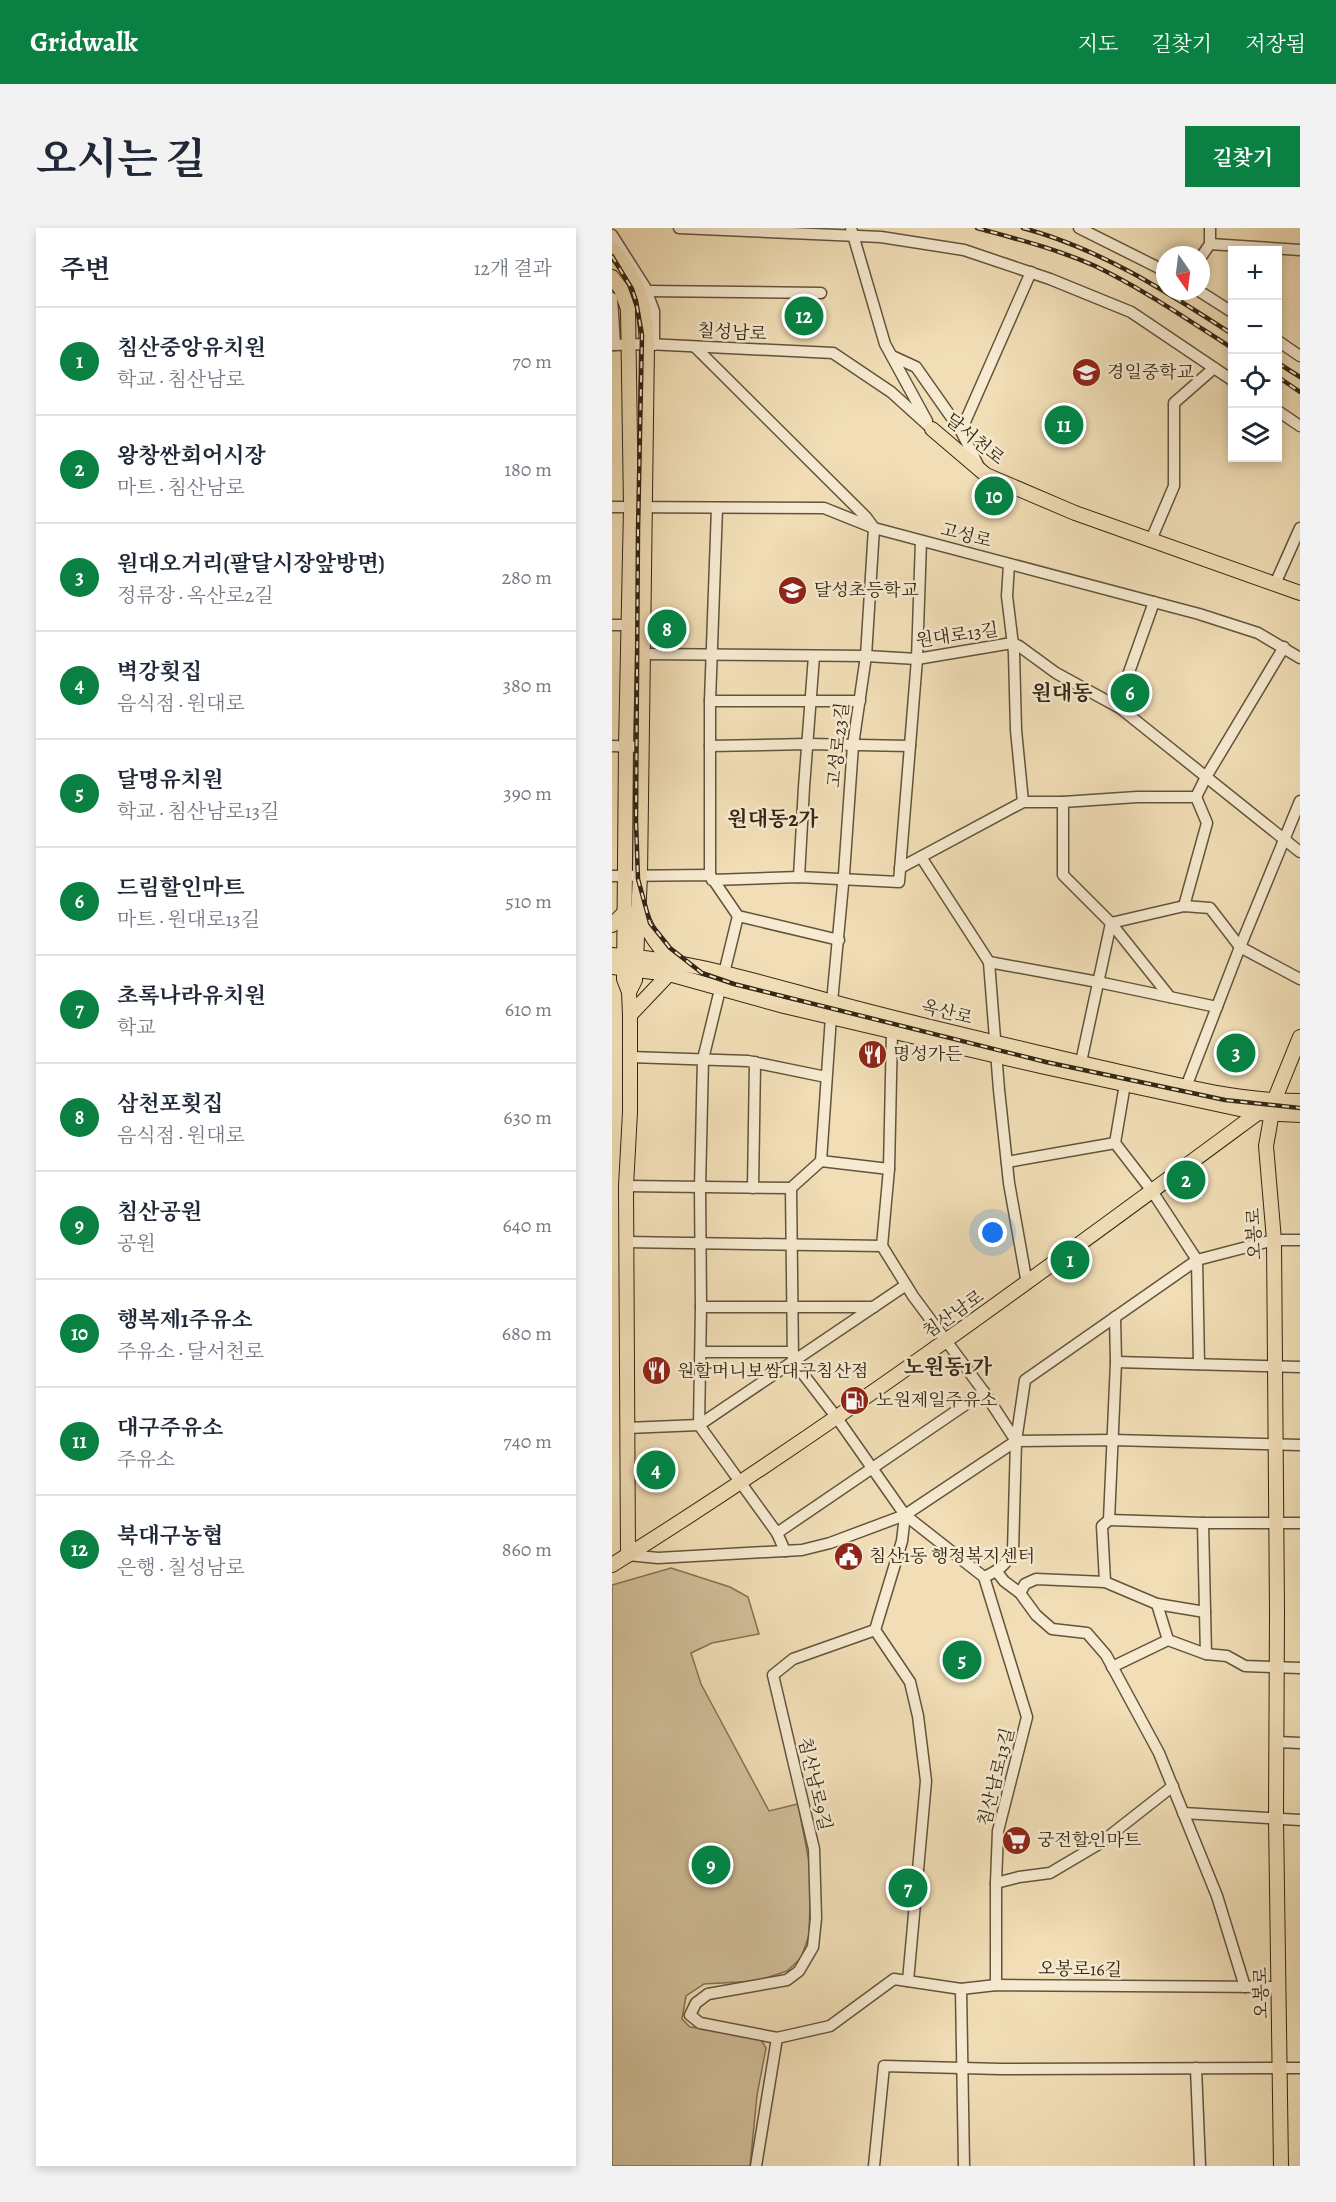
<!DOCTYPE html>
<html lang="ko">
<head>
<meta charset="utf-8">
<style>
  body { margin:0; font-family:Alegreya,"Noto Serif KR",serif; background:#f2f2f3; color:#1f2937 }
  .controls { position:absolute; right:18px; top:18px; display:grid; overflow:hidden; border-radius:0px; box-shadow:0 3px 9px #0003 }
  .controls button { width:54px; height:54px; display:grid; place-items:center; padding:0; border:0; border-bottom:2px solid #e0e1e3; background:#fff; color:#1f2937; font:30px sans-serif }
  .compass { position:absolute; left:544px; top:18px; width:54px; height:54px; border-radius:50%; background:#fff; box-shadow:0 3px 9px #0003; rotate:166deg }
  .you { position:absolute; left:381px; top:1005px; width:21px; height:21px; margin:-15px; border:4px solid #fff; border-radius:50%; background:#1a73e8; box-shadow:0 0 0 9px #1a73e833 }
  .badge { display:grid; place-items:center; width:39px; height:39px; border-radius:50%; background:#0b8043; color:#fff; font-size:20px; font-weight:700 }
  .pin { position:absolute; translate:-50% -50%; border:3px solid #fff; box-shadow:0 2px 6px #0006 }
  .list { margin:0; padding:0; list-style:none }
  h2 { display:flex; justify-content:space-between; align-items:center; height:78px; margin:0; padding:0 24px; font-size:26px }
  h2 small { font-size:20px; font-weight:400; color:#747a83 }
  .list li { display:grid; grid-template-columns:39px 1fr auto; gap:18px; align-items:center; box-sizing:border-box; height:108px; padding:0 24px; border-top:2px solid #e0e1e3 }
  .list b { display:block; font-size:22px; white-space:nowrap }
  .list p { margin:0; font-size:20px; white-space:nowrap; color:#747a83 }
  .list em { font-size:20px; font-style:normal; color:#747a83 }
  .icon { flex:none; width:33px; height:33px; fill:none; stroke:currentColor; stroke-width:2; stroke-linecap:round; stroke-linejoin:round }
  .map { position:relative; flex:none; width:688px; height:1938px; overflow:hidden; border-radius:0px }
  header { display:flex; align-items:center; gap:36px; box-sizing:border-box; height:84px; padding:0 30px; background:#0b8043; color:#fff }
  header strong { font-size:28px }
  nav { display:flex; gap:33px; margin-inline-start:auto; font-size:21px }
  .intro { display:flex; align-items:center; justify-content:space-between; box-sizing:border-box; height:144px; padding:0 36px }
  h1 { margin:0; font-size:42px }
  .button { padding:15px 27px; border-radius:0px; background:#0b8043; color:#fff; font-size:21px; font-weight:700 }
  main { display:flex; gap:36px; padding:0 36px }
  aside { flex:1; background:#fff; border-radius:0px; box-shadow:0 3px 9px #0003 }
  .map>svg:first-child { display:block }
  .green { fill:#d1bf9a; stroke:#827256; stroke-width:1.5 }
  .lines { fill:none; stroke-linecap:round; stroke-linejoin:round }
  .minor-casing { stroke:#62543c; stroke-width:13 }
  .major-casing { stroke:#332613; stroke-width:16 }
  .minor { stroke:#f6ead0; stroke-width:10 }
  .major { stroke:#f1deb6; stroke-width:14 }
  .rail-casing { stroke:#332613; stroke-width:4.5 }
  .rail { stroke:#f6ead0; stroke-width:2; stroke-dasharray:7; stroke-linecap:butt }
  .labels { text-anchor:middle; stroke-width:5; stroke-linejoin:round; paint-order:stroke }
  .street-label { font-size:18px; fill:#332613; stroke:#f6ead0 }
  .poi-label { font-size:18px; fill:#332613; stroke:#f6ead0; text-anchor:start }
  .quarter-label { font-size:21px; font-weight:bold; fill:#332613; stroke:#f6ead0 }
</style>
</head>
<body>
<header>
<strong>Gridwalk</strong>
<nav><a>지도</a><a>길찾기</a><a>저장됨</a></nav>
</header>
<div class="intro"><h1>오시는 길</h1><a class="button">길찾기</a></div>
<main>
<aside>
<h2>주변<small>12개 결과</small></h2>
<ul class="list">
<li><span class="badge">1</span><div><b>침산중앙유치원</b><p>학교 · 침산남로</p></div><em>70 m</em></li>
<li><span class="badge">2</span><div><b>왕창싼회어시장</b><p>마트 · 침산남로</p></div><em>180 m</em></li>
<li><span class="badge">3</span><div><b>원대오거리(팔달시장앞방면)</b><p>정류장 · 옥산로2길</p></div><em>280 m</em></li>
<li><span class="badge">4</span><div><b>벽강횟집</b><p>음식점 · 원대로</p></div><em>380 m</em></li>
<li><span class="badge">5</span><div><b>달명유치원</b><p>학교 · 침산남로13길</p></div><em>390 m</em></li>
<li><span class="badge">6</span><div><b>드림할인마트</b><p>마트 · 원대로13길</p></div><em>510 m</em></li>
<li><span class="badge">7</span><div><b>초록나라유치원</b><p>학교</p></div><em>610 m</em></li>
<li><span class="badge">8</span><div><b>삼천포횟집</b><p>음식점 · 원대로</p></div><em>630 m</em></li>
<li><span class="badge">9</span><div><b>침산공원</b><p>공원</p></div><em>640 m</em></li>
<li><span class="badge">10</span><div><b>행복제1주유소</b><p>주유소 · 달서천로</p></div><em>680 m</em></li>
<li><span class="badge">11</span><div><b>대구주유소</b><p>주유소</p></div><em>740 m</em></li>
<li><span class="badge">12</span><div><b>북대구농협</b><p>은행 · 칠성남로</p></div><em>860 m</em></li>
</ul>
</aside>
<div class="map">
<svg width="688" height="1938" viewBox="0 0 688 1938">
  <rect width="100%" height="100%" fill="#f1deb6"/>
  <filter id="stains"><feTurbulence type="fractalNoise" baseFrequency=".00333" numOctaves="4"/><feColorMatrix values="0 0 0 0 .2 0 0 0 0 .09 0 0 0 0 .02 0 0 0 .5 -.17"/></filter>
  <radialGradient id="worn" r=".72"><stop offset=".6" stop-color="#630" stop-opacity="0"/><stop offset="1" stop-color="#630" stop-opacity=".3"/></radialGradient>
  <path class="green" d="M 59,1340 L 118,1359 L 136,1369 L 147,1406 L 100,1415 L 79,1425 L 89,1456 L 157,1583 L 186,1576 L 199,1644 L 197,1707 L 189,1730 L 175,1743 L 145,1753 L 92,1756 L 74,1768 L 70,1791 L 78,1799 L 146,1807 L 154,1820 L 145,1867 L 138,1938 L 0,1938 L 0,1357 Z"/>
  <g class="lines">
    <defs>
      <g id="minor">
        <path d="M 67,0 L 269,9 L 352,22 L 438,51 L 519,84 L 620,152"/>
        <path d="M 239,0 L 273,116 L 315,193"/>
        <path d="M 467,0 L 553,43"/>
        <path d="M 0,7 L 33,59 L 42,83 L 42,117"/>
        <path d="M 598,16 L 688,22"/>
        <path d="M 589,29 L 598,16 L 598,0"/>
        <path d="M 35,63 L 209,65"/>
        <path d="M 587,63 L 620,84"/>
        <path d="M 0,70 L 3,117"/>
        <path d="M 666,113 L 688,128"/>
        <path d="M 0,117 L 35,116 L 221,125 L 279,164 L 320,201"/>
        <path d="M 83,119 L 254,289 L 262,300 L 254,428 L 241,517 L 232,646 L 220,774 L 209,933 L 179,960 L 181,1133 L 225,1190 L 293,1287 L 290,1313 L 263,1402 L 181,1431 L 161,1447 L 202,1621 L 204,1690 L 201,1719 L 187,1743 L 175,1752 L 96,1766 L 84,1775 L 78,1787 L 88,1795 L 165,1810 L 218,1798 L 282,1751 L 349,1761 L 384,1757 L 666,1759"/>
        <path d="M 280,128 L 304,139 L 349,203 L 367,239"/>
        <path d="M 666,183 L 688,198"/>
        <path d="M 349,203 L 419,44"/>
        <path d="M 0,279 L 212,280 L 262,300 L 587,386 L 646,405 L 688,430"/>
        <path d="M 539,312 L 562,258 L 562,175 L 602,140"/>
        <path d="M 397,336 L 395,368 L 402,425 L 404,502 L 411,574"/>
        <path d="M 663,356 L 688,300"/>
        <path d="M 0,397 L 31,397"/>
        <path d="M 31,426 L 254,428 L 305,431 L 400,415 L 407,418 L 444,445 L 508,480 L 688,624"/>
        <path d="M 98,473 L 248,473"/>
        <path d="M 505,478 L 542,374"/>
        <path d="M 0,518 L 30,519"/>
        <path d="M 98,518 L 195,516 L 298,518"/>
        <path d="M 584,569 L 594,549 L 672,419"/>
        <path d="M 451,574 L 451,647 L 499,695 L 558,769"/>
        <path d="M 309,629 L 377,734 L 387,862 L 397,955 L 415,1056"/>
        <path d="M 288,640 L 411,574 L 451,574 L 525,569 L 584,569"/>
        <path d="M 98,647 L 98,473 L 105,280"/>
        <path d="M 0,648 L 98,647 L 126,688 L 227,712"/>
        <path d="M 187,649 L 192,559 L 202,428"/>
        <path d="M 100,652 L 187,649 L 287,654 L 305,431 L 309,313"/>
        <path d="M 572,678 L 595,595 L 584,569"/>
        <path d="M 126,688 L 91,831 L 88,959 L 89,1079 L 87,1197 L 165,1305 L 173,1323"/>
        <path d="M 499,695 L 572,678 L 598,680 L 628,719 L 688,751"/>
        <path d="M 377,734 L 486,754 L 605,779"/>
        <path d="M 280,804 L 277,941 L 270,1018 L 301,1068 L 372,1164 L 404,1213"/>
        <path d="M 18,829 L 136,833 L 214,849"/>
        <path d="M 469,834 L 499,695"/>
        <path d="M 574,859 L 628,719 L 688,573"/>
        <path d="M 503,915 L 540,963 L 585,1032 L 587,1136"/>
        <path d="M 503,915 L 513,856"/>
        <path d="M 209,933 L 277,941"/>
        <path d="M 395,934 L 503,915"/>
        <path d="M 14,958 L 179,960"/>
        <path d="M 141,960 L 143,834"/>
        <path d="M 14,1014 L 270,1018"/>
        <path d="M 89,1079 L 262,1079"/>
        <path d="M 89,1124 L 181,1124"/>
        <path d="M 504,1134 L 688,1139"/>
        <path d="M 15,1200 L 87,1197 L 294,1057"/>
        <path d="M 404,1213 L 501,1212 L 688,1217"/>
        <path d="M 293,1287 L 372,1349 L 415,1489 L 386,1603 L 384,1655 L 384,1757"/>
        <path d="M 497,1292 L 591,1295 L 688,1295"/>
        <path d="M 591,1295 L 594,1426"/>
        <path d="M 165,1305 L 372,1164"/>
        <path d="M 16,1327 L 46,1330 L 190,1322 L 218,1315 L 293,1287 L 404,1213"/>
        <path d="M 385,1344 L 392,1353 L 408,1365 L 424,1387 L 440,1401 L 475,1405 L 494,1427 L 547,1525 L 605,1668 L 633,1759"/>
        <path d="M 372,1349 C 386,1343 394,1337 401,1323 L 404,1213 L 413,1152 L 585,1032 L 662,1012 L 688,1012"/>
        <path d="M 493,1354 L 490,1298 L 497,1292 L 504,1134 L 503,1089"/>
        <path d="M 408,1365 L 413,1356 L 424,1351 L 493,1354 L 545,1376 L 593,1384"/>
        <path d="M 545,1376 L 556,1412"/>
        <path d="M 263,1402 L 298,1454 L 306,1488 L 314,1553 L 296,1753"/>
        <path d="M 500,1439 L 556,1412 L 594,1426 L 615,1428 L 633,1438 L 688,1440"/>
        <path d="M 665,1514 L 688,1515"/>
        <path d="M 571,1585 L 688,1592"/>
        <path d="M 384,1655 L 407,1649 L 438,1645 L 487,1616 L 561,1558"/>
        <path d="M 349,1761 L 352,1938"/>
        <path d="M 584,1840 L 588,1938"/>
        <path d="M 144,1938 L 165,1810"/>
        <path d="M 262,1938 L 272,1838 L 388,1841 L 688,1840"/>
      </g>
      <g id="major">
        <path d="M 0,21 C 27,52 33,75 35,116 L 28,648 L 23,752 L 17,764"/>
        <path d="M 0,49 L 9,61 L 16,81 L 19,279 L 14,518 L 12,751 L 17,764 L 18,787 L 18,884 L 14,958 L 16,1327"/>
        <path d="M 320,201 L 374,247 L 463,285 L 688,365"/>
        <path d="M 29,685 C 35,703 48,724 64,734"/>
        <path d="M 0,697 L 14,683"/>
        <path d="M 0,727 C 75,731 146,754 217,773 C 305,797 394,817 482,838 C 549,853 620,873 688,873"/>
        <path d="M 0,739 L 57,746 L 172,778 L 433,839 L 646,885 L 688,887"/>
        <path d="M 18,787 L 57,746"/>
        <path d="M 0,1337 C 229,1194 445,1033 662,873"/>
        <path d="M 669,1938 L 664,1591 L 665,1384 L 662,1012 L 654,918 L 662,873 L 688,809"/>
      </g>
    </defs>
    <use href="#minor" class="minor-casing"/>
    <use href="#major" class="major-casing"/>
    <use href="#minor" class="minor"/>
    <use href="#major" class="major"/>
    <defs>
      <g id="rail">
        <path d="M 365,0 C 405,11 445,21 483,38 C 531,61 576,92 620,120"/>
        <path d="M 411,0 C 489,21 553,63 620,106"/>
        <path d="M 0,28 L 20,61 L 24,73 L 30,107 L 26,302 L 24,594 L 26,651 L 38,695 L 58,720 L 90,745 L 122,756 L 434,834 L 613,872 L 688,880"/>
        <path d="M 666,135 L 688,149"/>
        <path d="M 666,149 L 688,164"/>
      </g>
    </defs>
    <use href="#rail" class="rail-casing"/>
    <use href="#rail" class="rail"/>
  </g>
  <defs>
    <symbol id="school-disc" viewBox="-11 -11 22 22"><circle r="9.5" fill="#8f2418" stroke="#f6ead0"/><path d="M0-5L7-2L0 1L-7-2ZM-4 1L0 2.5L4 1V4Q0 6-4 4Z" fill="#fff"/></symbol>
    <symbol id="restaurant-disc" viewBox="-11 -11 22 22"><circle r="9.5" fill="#8f2418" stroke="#f6ead0"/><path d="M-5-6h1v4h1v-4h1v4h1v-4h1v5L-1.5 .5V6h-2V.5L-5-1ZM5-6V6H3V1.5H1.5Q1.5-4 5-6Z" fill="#fff"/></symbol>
    <symbol id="fuel-disc" viewBox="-11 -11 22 22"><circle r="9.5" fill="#8f2418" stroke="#f6ead0"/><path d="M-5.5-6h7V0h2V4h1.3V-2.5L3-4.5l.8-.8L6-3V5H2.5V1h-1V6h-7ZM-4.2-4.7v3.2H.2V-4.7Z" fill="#fff"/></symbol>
    <symbol id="civic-disc" viewBox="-11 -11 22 22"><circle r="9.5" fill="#8f2418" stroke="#f6ead0"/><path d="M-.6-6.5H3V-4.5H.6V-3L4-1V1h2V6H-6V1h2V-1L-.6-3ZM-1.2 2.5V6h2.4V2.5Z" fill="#fff"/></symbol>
    <symbol id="supermarket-disc" viewBox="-11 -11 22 22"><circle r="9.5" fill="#8f2418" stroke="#f6ead0"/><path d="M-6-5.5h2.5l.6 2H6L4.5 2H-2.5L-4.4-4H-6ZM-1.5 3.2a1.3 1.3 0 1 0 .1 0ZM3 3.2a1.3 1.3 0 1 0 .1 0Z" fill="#fff"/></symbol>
  </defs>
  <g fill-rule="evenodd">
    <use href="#school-disc" x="458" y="128" width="33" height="33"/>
    <use href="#school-disc" x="164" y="346" width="33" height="33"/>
    <use href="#restaurant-disc" x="244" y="810" width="33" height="33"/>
    <use href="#restaurant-disc" x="28" y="1126" width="33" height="33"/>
    <use href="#fuel-disc" x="226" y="1156" width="33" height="33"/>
    <use href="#civic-disc" x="220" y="1312" width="33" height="33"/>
    <use href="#supermarket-disc" x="388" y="1596" width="33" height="33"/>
  </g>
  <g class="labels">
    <g class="street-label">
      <text transform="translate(120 104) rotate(3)" y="6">칠성남로</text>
      <text transform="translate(363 211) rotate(39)" y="6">달서천로</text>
      <text transform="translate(354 307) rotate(14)" y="6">고성로</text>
      <text transform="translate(345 407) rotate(-8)" y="6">원대로13길</text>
      <text transform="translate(226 517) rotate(-84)" y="6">고성로23길</text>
      <text transform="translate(335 784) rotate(14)" y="6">옥산로</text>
      <text transform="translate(642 1006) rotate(-92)" y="6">오봉로</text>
      <text transform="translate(341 1086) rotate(-35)" y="6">침산남로</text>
      <text transform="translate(384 1549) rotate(-76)" y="6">침산남로13길</text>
      <text transform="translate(203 1556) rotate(77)" y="6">침산남로9길</text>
      <text transform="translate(468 1741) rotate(1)" y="6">오봉로16길</text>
      <text transform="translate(649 1765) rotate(-91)" y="6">오봉로</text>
    </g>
    <g class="poi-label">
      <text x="495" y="150">경일중학교</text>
      <text x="202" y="368">달성초등학교</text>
      <text x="281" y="832">명성가든</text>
      <text x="65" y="1149">원할머니보쌈대구침산점</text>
      <text x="264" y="1178">노원제일주유소</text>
      <text x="257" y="1334">침산1동 행정복지센터</text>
      <text x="425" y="1618">궁전할인마트</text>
    </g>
    <g class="quarter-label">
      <text x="450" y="472">원대동</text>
      <text x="161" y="598">원대동2가</text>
      <text x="336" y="1146">노원동1가</text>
    </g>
  </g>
  <rect width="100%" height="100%" filter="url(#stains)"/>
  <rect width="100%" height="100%" fill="url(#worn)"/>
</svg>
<div class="controls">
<button>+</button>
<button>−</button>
<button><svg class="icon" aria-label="locate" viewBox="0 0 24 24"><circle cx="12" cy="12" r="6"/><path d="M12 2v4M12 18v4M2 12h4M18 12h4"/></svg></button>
<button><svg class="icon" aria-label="layers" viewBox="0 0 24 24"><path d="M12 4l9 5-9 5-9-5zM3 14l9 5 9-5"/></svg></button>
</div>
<svg class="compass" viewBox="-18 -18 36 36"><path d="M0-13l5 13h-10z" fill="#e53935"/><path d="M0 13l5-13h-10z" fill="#747a83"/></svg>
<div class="you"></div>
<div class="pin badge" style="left:458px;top:1032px">1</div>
<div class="pin badge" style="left:574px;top:952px">2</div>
<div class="pin badge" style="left:624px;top:825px">3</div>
<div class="pin badge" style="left:44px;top:1242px">4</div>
<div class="pin badge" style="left:350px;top:1432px">5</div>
<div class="pin badge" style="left:518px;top:465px">6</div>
<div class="pin badge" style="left:296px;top:1660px">7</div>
<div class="pin badge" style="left:55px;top:401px">8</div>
<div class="pin badge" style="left:99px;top:1637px">9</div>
<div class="pin badge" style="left:382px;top:268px">10</div>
<div class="pin badge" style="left:452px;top:197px">11</div>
<div class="pin badge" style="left:192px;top:88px">12</div>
</div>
</main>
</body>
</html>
